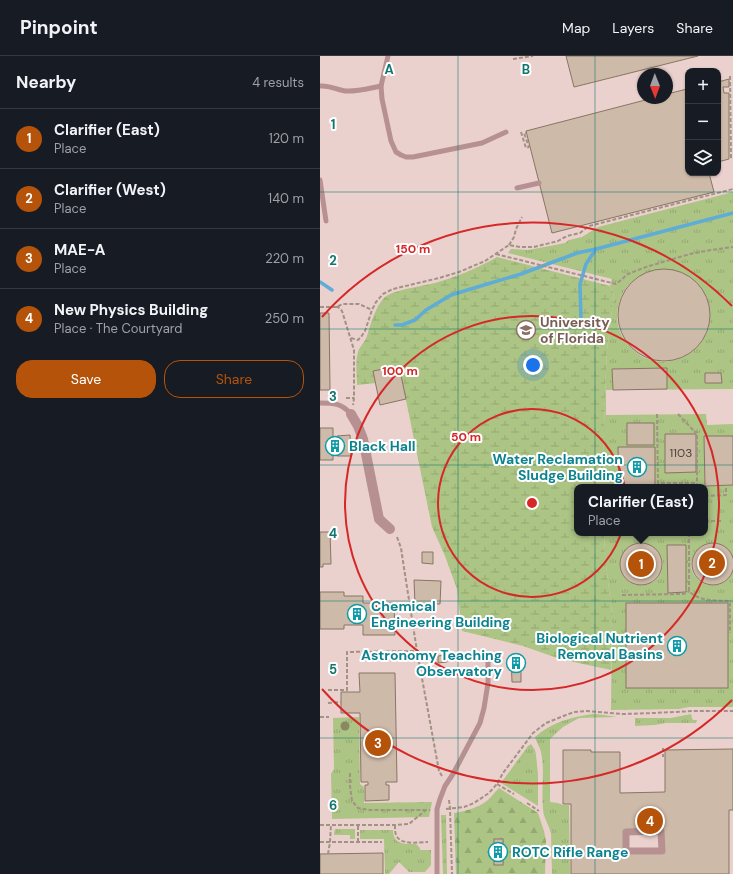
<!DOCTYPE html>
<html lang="en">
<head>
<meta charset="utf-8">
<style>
  body { margin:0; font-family:"DM Sans",sans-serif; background:#20242c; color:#f1f3f6 }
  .controls { position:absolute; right:12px; top:12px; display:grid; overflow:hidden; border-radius:8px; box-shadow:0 1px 3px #0004 }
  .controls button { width:36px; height:36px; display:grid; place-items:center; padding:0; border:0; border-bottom:1px solid #363941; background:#171b24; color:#f1f3f6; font:20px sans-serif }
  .compass { position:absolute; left:317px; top:12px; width:36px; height:36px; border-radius:50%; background:#171b24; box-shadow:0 1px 3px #0004; rotate:179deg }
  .you { position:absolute; left:213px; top:309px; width:14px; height:14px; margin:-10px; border:3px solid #fff; border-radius:50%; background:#1a73e8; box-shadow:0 0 0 6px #1a73e833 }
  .badge { display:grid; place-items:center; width:26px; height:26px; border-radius:50%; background:#b45309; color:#fff; font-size:13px; font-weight:700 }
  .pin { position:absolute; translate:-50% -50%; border:2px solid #fff; box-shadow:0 1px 4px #0006 }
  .popup { position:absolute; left:254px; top:428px; width:134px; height:52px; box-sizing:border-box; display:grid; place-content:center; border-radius:8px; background:#171b24; filter:drop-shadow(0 1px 3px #0005); font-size:13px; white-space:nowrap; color:#9ea1a6 }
  .popup b { font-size:15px; color:#f1f3f6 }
  .popup::after { content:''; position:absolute; left:50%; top:100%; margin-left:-8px; border:8px solid transparent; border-top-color:#171b24 }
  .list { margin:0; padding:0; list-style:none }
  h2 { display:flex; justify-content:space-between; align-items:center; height:52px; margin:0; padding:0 16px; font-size:17px }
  h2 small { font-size:13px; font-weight:400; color:#9ea1a6 }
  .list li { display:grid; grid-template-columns:26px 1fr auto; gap:12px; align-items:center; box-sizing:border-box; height:60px; padding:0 16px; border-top:1px solid #363941 }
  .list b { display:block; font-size:15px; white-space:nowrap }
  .list p { margin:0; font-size:13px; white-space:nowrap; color:#9ea1a6 }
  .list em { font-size:13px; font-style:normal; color:#9ea1a6 }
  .actions { display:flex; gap:8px; padding:12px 16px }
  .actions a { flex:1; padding:9px 0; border:1px solid #b45309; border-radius:16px; text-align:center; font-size:14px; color:#b45309 }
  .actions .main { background:#b45309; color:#fff }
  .icon { flex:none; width:22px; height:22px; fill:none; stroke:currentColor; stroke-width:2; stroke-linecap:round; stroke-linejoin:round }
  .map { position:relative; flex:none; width:413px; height:818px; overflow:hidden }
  header { display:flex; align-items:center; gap:24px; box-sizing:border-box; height:56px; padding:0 20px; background:#171b24; border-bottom:1px solid #363941 }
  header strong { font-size:19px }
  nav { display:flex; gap:22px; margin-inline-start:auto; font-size:14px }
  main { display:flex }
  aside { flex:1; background:#171b24 }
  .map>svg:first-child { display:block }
  .education { fill:#ebd1cd; fill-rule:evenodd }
  .grass { fill:url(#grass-tufts); fill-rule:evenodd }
  .forest { fill:url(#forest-firs) }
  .wetland { fill:url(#wetland-marsh) }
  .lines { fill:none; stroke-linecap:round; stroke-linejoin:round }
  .stream { stroke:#5eacd8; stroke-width:3.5 }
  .building { fill:#cebaa8; stroke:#887564; fill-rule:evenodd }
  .path { stroke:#a29284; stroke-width:2; stroke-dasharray:4 2; stroke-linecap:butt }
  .service { stroke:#b79191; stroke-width:5 }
  .pedestrian { stroke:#b79191; stroke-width:7 }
  .minor { stroke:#b79191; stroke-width:10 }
  .tree { fill:#898861 }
  .grid { fill:none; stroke:#0f766e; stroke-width:1; stroke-opacity:0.55 }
  .ring { fill:none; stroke:#d62828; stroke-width:2 }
  .labels { text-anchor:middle; stroke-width:4; stroke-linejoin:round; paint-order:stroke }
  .number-label { font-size:12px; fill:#4d4339 }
  .education-label { font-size:14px; font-weight:bold; fill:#785e54; stroke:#fff; text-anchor:start }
  .culture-label { font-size:14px; font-weight:bold; fill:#0d838f; stroke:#fff; text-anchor:start }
  .grid-label { font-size:13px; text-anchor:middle; font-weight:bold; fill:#0f766e; stroke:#fff; stroke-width:4; stroke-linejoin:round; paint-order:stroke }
  .centre { fill:#d62828; stroke:#fff; stroke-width:2 }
  .ring-label { font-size:12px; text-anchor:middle; font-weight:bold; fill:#d62828; stroke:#fff; stroke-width:4; stroke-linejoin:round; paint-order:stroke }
</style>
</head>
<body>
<header>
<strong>Pinpoint</strong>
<nav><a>Map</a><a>Layers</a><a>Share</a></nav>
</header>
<main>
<aside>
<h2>Nearby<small>4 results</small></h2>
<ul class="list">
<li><span class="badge">1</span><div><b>Clarifier (East)</b><p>Place</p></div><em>120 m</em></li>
<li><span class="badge">2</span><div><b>Clarifier (West)</b><p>Place</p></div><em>140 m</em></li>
<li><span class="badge">3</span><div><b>MAE-A</b><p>Place</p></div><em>220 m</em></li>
<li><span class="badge">4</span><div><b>New Physics Building</b><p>Place · The Courtyard</p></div><em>250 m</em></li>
</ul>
<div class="actions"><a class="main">Save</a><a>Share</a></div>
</aside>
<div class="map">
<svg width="413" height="818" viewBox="0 0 413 818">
  <defs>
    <pattern id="grass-tufts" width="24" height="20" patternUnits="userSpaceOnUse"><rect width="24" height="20" fill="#acc484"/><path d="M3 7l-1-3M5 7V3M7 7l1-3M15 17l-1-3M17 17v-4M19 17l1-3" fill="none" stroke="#94a871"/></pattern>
    <pattern id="forest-firs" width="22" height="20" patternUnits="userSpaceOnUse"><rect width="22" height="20" fill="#acc484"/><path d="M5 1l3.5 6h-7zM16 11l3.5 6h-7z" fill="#94a871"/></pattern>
    <pattern id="wetland-marsh" width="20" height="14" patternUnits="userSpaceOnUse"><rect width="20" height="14" fill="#acc484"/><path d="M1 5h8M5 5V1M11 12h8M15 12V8" fill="none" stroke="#94a871"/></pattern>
  </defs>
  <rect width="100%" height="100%" fill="#f3decb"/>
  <path class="education" d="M 0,0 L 413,0 L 413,818 L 0,818 ZM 368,15 L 398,15 L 398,117 L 368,117 ZM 323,18 L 347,18 L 347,42 L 323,42 ZM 257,431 L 385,431 L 385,477 L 257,477 Z"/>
  <g class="grass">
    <path d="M 413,136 L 413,333 L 286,334 L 286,359 L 386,358 L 387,369 L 413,368 L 413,380 L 384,380 L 385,430 L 413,429 L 413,502 C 398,466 351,504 381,526 C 387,530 394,530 401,528 C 407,525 411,520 413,514 L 413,651 L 369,651 L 359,653 L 291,654 L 292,558 L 285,501 L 284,477 L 385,477 L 385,431 L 373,431 L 373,430 L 335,431 L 298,392 L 299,431 L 283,431 L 284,372 L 286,315 L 287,294 L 294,239 L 290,230 L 292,223 L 188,197 L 191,193 L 208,194 L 235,189 L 245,187 L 249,184 L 262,181 L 278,171 ZM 340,213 C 344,213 348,213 352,214 C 374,218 391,239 390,262 C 389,289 362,310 335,305 C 320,302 310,293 302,280 C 292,262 298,235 315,223 C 323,217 331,215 340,213 ZM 346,312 L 347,333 L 293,334 L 293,313 ZM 385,317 L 401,317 L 401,327 L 385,327 ZM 307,367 L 334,367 L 334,388 L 307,389 ZM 345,378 L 376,378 L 376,416 L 345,416 ZM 316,487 C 333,486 348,499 341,516 C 339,521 335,525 330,527 C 305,539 285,500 316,487 ZM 348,489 L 366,489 L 366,536 L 348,537 Z"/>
    <path d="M 273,658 L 284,659 L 297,661 L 259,662 L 243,671 L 230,683 L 230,746 L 238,747 L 243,749 L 249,749 L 250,818 L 232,818 L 231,777 C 229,769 223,761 223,753 C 221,734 225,715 221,696 C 220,691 216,686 215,681 C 232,666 251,661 273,658 Z"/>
    <path d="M 371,658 L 372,662 L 373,664 L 377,664 L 376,667 L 346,667 L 335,669 L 315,670 L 315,662 L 351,662 Z"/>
    <path d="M 39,661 L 40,728 L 44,731 L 44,747 L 112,746 L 109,761 L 12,763 L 11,718 L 14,713 L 13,662 Z"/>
    <path d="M 211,688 L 215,694 L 216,699 L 218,718 L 218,750 L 181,727 L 208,690 Z"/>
    <path d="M 121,759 L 126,759 L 127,818 L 123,818 Z"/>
    <path d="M 15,773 L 35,773 L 35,783 L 30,783 L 30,779 L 14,779 Z"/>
    <path d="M 40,774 L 73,774 C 73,789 85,788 96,788 L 100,792 L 100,794 L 111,794 L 111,809 L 105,816 L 89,816 L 79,806 L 69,818 L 65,818 L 64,783 L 40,783 Z"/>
  </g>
  <path class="forest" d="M 179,732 L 218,757 L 224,775 L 226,785 L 225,818 L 136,818 L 134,757 C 146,755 158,752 168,744 C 172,740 175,736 179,732 Z"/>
  <path class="wetland" d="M 177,201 L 290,230 L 294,239 L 287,294 L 286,315 L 284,372 L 283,431 L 257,431 L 257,477 L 284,477 L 285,501 L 292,558 L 291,614 L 240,603 L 203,590 L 167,581 L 142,575 L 137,533 L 125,500 L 112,471 L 79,310 L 53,315 L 56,327 L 37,329 C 37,319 35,306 38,296 C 40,290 45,286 47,280 C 50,269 56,249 65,241 C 74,234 102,230 115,227 C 136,221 158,212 177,201 Z"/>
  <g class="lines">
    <g class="stream">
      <path d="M 0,226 L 12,234"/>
      <path d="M 261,264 L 260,228 L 266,208 L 276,193"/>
      <path d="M 75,269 L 82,269 L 95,264 L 106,254 L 131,239 L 164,229 L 201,218 L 257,197 L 276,193 L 413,157"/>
    </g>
  </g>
  <g class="building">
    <path d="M 246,0 L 378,0 L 254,31 Z"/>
    <path d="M 409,23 L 409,31 L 403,31 L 404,37 L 409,37 L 409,103 L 398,106 L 398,26 Z"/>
    <path d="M 367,33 L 368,36 L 368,117 L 389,117 L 394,136 L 232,177 L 206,75 L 333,42 L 347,42 L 347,38 Z"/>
    <circle cx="344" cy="259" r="46"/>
    <path d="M 0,257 L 9,257 L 10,334 L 0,334 Z"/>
    <path d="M 79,310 L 86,343 L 60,349 L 53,315 Z"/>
    <path d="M 347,312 L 347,333 L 293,334 L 292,313 Z"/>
    <path d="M 385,317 L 401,317 L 402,327 L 385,327 Z"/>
    <rect x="307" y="367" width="27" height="22"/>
    <path d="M 0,372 L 13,372 L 13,384 L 17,384 L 17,380 L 30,379 L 31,400 L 17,400 L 17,397 L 13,397 L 13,404 L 0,404 Z"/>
    <path d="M 345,378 L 376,378 L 376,416 L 345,417 Z"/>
    <path d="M 384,380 L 413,380 L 413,429 L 385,430 Z"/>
    <path d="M 298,391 L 335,391 L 335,431 L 299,431 Z"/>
    <rect x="347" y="430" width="26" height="1"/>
    <path d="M 0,476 L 10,476 L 11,508 L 3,508 L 3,511 L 0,511 Z"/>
    <circle cx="321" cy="508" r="21"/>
    <circle cx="393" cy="508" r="21"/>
    <path d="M 347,489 L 366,489 L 366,536 L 348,537 Z"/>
    <path d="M 102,496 L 113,496 L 113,508 L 102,507 Z"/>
    <path d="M 94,524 L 121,525 L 120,548 L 95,548 Z"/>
    <path d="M 0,536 L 24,536 L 24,540 L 43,540 L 43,547 L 74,547 L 75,579 L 43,579 L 43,569 L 24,569 L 24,573 L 0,573 Z"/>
    <rect x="306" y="547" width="102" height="85"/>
    <path d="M 126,599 L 127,606 L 118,607 L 118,600 Z"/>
    <path d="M 191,599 L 201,599 L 201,626 L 192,626 Z"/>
    <path d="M 39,617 L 75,617 L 77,726 L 66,726 L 66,729 L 69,729 L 69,744 L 45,745 L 45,729 L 48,729 L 48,726 L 41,726 L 40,657 L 21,657 L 21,636 L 40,636 Z"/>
    <path d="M 413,693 L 413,754 L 409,754 L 409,818 L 251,818 L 251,748 L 243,748 L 243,694 L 271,694 L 271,696 L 300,696 L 300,737 L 345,736 L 345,694 ZM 341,775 L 342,795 L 306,795 L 306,776 Z"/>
    <rect x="174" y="783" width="9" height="26"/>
    <path d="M 63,797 L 63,818 L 0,818 L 0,798 Z"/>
  </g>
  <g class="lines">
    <g class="path">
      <path d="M 193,3 L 213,0"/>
      <path d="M 410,20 L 411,104"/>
      <path d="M 201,76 L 206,92 L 209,91 L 204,77 L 206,77"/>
      <path d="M 189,189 L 194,181 L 196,173 L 202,161"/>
      <path d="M 176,198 L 296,228 L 308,218 L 326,211 L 370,198 L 391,194 L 413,191"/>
      <path d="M 0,251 L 16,251 L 23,248 L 39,248 L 52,254"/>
      <path d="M 16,251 L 18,251 L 22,255 L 34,294 L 34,342 L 33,349"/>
      <path d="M 31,282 L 38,284 L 41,281 L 45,275 L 52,254 L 56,246 L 63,238 L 73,233 L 119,222 L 139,216 L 165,205 L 189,189 L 200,191 L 214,191 L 238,185 L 247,180 L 260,177 L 269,170 L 413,133"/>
      <path d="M 26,342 L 34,342"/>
      <path d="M 337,358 L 338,427 L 377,427"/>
      <path d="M 358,358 L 375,376 L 377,376 L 377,431"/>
      <path d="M 385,440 L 406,439 L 406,430"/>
      <path d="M 385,465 L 403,465"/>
      <path d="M 369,477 L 369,535 C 380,546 395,544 409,545 L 410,549 L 410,577"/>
      <path d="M 77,481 L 81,492 L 84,512 L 97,595 L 119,715 L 122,720"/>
      <path d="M 302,539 L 363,538 L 367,537 L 369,535"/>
      <path d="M 8,634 L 27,634 L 27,596 L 97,595"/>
      <path d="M 8,647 L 21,646"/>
      <path d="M 0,661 L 9,661"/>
      <path d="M 343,692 L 343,701"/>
      <path d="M 30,717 L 30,730 L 32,745 L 38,752 L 50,754 L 105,754"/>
      <path d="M 177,728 L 194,738"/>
      <path d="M 129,744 L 130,752 L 132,818"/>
      <path d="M 207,747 L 219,755"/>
      <path d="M 126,753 L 144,751 L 154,747 L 169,737 L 177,728 L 183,717 L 213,677 L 226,667 L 246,659 L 254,656 L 267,655 L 302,658 L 334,657 L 374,655 L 413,655"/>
      <path d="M 0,769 L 75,769 L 89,768 L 106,754 L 110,754"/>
      <path d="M 75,769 C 75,773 75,776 76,779 C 81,790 99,786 108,786"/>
      <path d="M 0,786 L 62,786"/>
      <path d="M 38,786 L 38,769"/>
      <path d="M 8,798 L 10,786 L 11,769"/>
    </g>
    <g class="service">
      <path d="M 68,0 L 61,30 L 62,43 L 71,85 L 76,96 L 81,99 L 86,101 L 93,101 L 162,87 L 186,76"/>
      <path d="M 0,30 C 10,29 16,34 25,35 C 37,36 50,32 61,30"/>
      <path d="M 0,124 L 6,165"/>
      <path d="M 197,132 L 219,127"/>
      <path d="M 0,347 C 14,347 21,347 31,358"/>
      <path d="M 117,818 L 117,753 L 120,743 L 125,730 L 133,718 L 160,667 L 164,652 L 168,627 L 168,606"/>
    </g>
    <path class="pedestrian" d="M 341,775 L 342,795 L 306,795 L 306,776 Z"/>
    <path class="minor" d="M 31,358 L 38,370 L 43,383 L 59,463 L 70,473"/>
  </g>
  <circle class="tree" cx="25" cy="670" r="4.5"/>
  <path class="grid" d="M 138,0 L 138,818M 275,0 L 275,818M 0,136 L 413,136M 0,273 L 413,273M 0,409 L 413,409M 0,545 L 413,545M 0,682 L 413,682"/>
  <g class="ring">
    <circle cx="212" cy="447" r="94"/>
    <circle cx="212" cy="447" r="187"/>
    <path d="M412 644A281 281 0 0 1 2 633M2 261A281 281 0 0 1 412 250"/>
  </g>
  <defs>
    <symbol id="university-ring" viewBox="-11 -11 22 22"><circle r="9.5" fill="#fff" stroke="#8d6e63" stroke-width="1.5"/><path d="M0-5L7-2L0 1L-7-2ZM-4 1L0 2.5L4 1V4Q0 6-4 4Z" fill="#8d6e63"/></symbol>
    <symbol id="building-ring" viewBox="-11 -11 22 22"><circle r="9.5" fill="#fff" stroke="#0f9aa8" stroke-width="1.5"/><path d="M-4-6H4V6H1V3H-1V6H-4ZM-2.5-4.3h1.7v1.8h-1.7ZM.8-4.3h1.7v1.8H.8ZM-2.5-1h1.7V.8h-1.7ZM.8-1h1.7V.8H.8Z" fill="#0f9aa8"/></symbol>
  </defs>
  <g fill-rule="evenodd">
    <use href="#university-ring" x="195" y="263" width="22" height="22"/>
    <use href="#building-ring" x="4" y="379" width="22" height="22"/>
    <use href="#building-ring" x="306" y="400" width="22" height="22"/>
    <use href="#building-ring" x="26" y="547" width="22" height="22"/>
    <use href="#building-ring" x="346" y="579" width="22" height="22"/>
    <use href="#building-ring" x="185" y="596" width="22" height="22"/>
    <use href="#building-ring" x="167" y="785" width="22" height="22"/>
  </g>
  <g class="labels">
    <g class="number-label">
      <text x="361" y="401">1103</text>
    </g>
    <g class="education-label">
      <text x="220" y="271">University<tspan x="220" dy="16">of Florida</tspan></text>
    </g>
    <g class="culture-label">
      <text x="29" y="395">Black Hall</text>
      <text x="303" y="408" text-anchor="end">Water Reclamation<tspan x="303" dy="16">Sludge Building</tspan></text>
      <text x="51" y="555">Chemical<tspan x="51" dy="16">Engineering Building</tspan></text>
      <text x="343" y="587" text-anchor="end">Biological Nutrient<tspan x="343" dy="16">Removal Basins</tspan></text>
      <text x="182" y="604" text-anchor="end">Astronomy Teaching<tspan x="182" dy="16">Observatory</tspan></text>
      <text x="192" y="801">ROTC Rifle Range</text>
    </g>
  </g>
  <g class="grid-label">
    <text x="69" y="18">A</text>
    <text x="206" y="18">B</text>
    <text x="13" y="73">1</text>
    <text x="13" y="209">2</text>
    <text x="13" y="345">3</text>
    <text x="13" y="482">4</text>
    <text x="13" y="618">5</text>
    <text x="13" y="754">6</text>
  </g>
  <circle cx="212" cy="447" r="6" class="centre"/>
  <g class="ring-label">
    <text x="93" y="197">150 m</text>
    <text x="80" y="319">100 m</text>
    <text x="146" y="385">50 m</text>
  </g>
</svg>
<div class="controls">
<button>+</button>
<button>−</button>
<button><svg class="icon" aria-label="layers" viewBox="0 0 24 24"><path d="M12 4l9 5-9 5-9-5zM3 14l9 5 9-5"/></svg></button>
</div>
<svg class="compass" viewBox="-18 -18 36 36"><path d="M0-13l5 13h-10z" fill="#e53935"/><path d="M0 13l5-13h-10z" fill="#9ea1a6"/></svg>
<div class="you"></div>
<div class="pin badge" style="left:321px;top:508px">1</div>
<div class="popup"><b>Clarifier (East)</b>Place</div>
<div class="pin badge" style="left:392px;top:507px">2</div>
<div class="pin badge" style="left:58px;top:687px">3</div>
<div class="pin badge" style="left:330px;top:765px">4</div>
</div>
</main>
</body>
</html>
